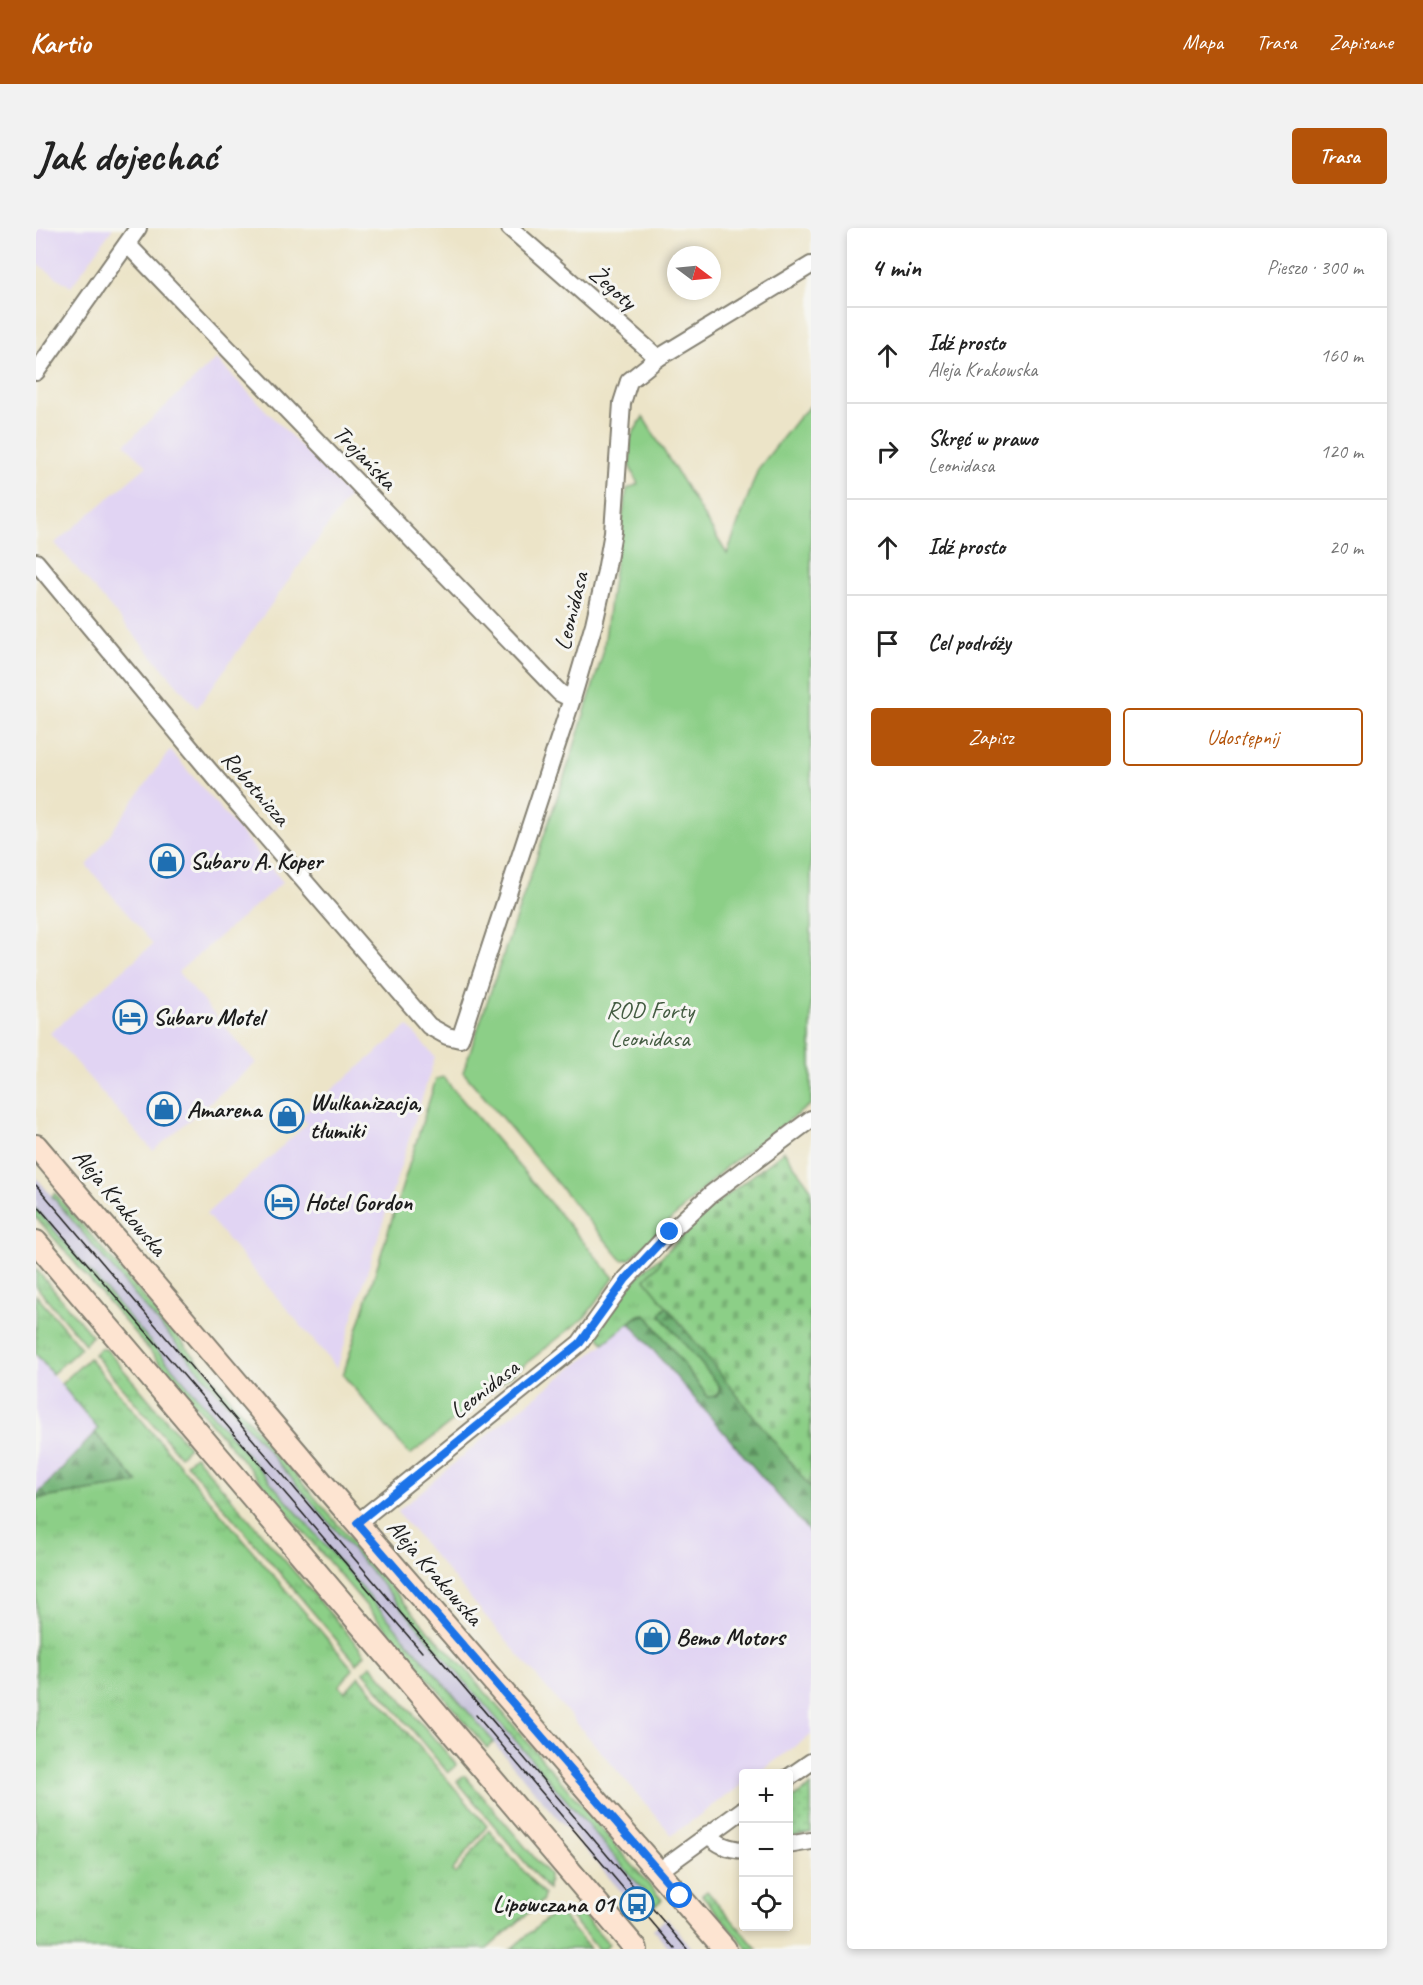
<!DOCTYPE html>
<html lang="pl">
<head>
<meta charset="utf-8">
<style>
  body { margin:0; font-family:Caveat,sans-serif; background:#f2f2f2; color:#222 }
  .controls { position:absolute; right:18px; bottom:18px; display:grid; overflow:hidden; border-radius:6px; box-shadow:0 3px 9px #0003 }
  .controls button { width:54px; height:54px; display:grid; place-items:center; padding:0; border:0; border-bottom:2px solid #e0e0e0; background:#fff; color:#222; font:30px sans-serif }
  .compass { position:absolute; left:631px; top:18px; width:54px; height:54px; border-radius:50%; background:#fff; box-shadow:0 3px 9px #0003; rotate:106deg }
  .stop { position:absolute; width:18px; height:18px; margin:-14px; border:4px solid #1a73e8; border-radius:50%; background:#fff }
  .stop.end { background:#1a73e8; border-color:#fff; box-shadow:0 2px 6px #0008 }
  .list { margin:0; padding:0; list-style:none }
  h2 { display:flex; justify-content:space-between; align-items:center; height:78px; margin:0; padding:0 24px; font-size:26px }
  h2 small { font-size:20px; font-weight:400; color:#767676 }
  .list li { display:grid; grid-template-columns:39px 1fr auto; gap:18px; align-items:center; box-sizing:border-box; height:96px; padding:0 24px; border-top:2px solid #e0e0e0 }
  .list b { display:block; font-size:22px; white-space:nowrap }
  .list p { margin:0; font-size:20px; white-space:nowrap; color:#767676 }
  .list em { font-size:20px; font-style:normal; color:#767676 }
  .actions { display:flex; gap:12px; padding:18px 24px }
  .actions a { flex:1; padding:14px 0; border:2px solid #b45309; border-radius:6px; text-align:center; font-size:21px; color:#b45309 }
  .actions .main { background:#b45309; color:#fff }
  .icon { flex:none; width:33px; height:33px; fill:none; stroke:currentColor; stroke-width:2; stroke-linecap:round; stroke-linejoin:round }
  .map { position:relative; flex:none; width:775px; height:1721px; overflow:hidden; border-radius:6px }
  header { display:flex; align-items:center; gap:36px; box-sizing:border-box; height:84px; padding:0 30px; background:#b45309; color:#fff }
  header strong { font-size:28px }
  nav { display:flex; gap:33px; margin-inline-start:auto; font-size:21px }
  .intro { display:flex; align-items:center; justify-content:space-between; box-sizing:border-box; height:144px; padding:0 36px }
  h1 { margin:0; font-size:42px }
  .button { padding:15px 27px; border-radius:6px; background:#b45309; color:#fff; font-size:21px; font-weight:700 }
  main { display:flex; gap:36px; padding:0 36px }
  aside { flex:1; background:#fff; border-radius:6px; box-shadow:0 3px 9px #0003 }
  .map>svg:first-child { display:block }
  .built { fill:#e1d4f3 }
  .railway { fill:#c5c0da }
  .grass { fill:url(#grass-tufts); stroke:#547652; stroke-width:1.5 }
  .forest { fill:url(#forest-firs); stroke:#466748; stroke-width:1.5 }
  .cemetery { fill:url(#cemetery-stones); stroke:#547652; stroke-width:1.5 }
  .park { fill:url(#park-dots); stroke:#547652; stroke-width:1.5 }
  .garden { fill:#8ccf87; stroke:#547652; stroke-width:1.5 }
  .lines { fill:none; stroke-linecap:round; stroke-linejoin:round }
  .minor-casing { stroke:#848072; stroke-width:20 }
  .secondary-casing { stroke:#848072; stroke-width:26 }
  .minor { stroke:#fff; stroke-width:16 }
  .secondary { stroke:#fde4d1; stroke-width:22 }
  .tram { stroke:#1c1c1c; stroke-width:1.5 }
  .route { stroke:#1a73e8; stroke-width:8 }
  .labels { text-anchor:middle; stroke-width:6; stroke-linejoin:round; paint-order:stroke }
  .street-label { font-size:24px; fill:#1c1c1c; stroke:#f6f6f2 }
  .poi-label { font-size:24px; font-weight:bold; fill:#1c1c1c; stroke:#f6f6f2; text-anchor:start }
  .park-label { font-size:24px; fill:#435b41; stroke:#f6f6f2 }
</style>
</head>
<body>
<header>
<strong>Kartio</strong>
<nav><a>Mapa</a><a>Trasa</a><a>Zapisane</a></nav>
</header>
<div class="intro"><h1>Jak dojechać</h1><a class="button">Trasa</a></div>
<main>
<div class="map">
<svg width="775" height="1721" viewBox="0 0 775 1721">
  <defs>
    <pattern id="grass-tufts" width="24" height="20" patternUnits="userSpaceOnUse" patternTransform="scale(1.5)"><rect width="24" height="20" fill="#8ccf87"/><path d="M3 7l-1-3M5 7V3M7 7l1-3M15 17l-1-3M17 17v-4M19 17l1-3" fill="none" stroke="#78b174"/></pattern>
    <pattern id="forest-firs" width="22" height="20" patternUnits="userSpaceOnUse" patternTransform="scale(1.5)"><rect width="22" height="20" fill="#71b274"/><path d="M5 1l3.5 6h-7zM16 11l3.5 6h-7z" fill="#5c905e"/></pattern>
    <pattern id="cemetery-stones" width="16" height="16" patternUnits="userSpaceOnUse" patternTransform="scale(1.5)"><rect width="16" height="16" fill="#8ccf87"/><path d="M2 7V4a2 2 0 0 1 4 0v3zM10 15v-3a2 2 0 0 1 4 0v3z" fill="#78b174"/></pattern>
    <pattern id="park-dots" width="8" height="8" patternUnits="userSpaceOnUse" patternTransform="scale(1.5)"><rect width="8" height="8" fill="#8ccf87"/><path d="M2 2h.1M6 6h.1" fill="none" stroke="#78b174" stroke-width="1.8" stroke-linecap="round"/></pattern>
  </defs>
  <rect width="100%" height="100%" fill="#f6f6f2"/>
  <filter id="ink" filterUnits="userSpaceOnUse"><feTurbulence type="fractalNoise" baseFrequency=".0167" numOctaves="2"/><feDisplacementMap in="SourceGraphic" scale="12" xChannelSelector="R" yChannelSelector="G"/><feConvolveMatrix kernelMatrix="1 2 1 2 8 2 1 2 1" color-interpolation-filters="sRGB"/></filter>
  <filter id="wash" filterUnits="userSpaceOnUse"><feTurbulence type="fractalNoise" baseFrequency=".008" numOctaves="4" result="noise"/><feDisplacementMap in="SourceGraphic" scale="24" xChannelSelector="R" yChannelSelector="G"/><feGaussianBlur stdDeviation="1.35" result="paint"/><feColorMatrix in="noise" values="0 0 0 0 0 0 0 0 0 0 0 0 0 0 0 0 0 1.4 0 .05"/><feComposite in="paint" operator="in"/></filter>
  <g filter="url(#wash)">
    <rect width="100%" height="100%" fill="#ece4c8"/>
    <g class="built">
      <path d="M 0,0 L 77,0 L 35,59 L 0,35 Z"/>
      <path d="M 180,131 L 313,268 L 161,480 L 19,315 L 111,238 L 89,216 Z"/>
      <path d="M 134,522 L 247,654 L 142,744 L 220,835 L 117,923 L 14,805 L 117,716 L 51,638 Z"/>
      <path d="M 372,798 L 399,829 L 301,1140 L 170,986 L 271,896 L 265,888 Z"/>
      <path d="M 594,1095 L 775,1306 L 775,1507 L 722,1545 L 708,1546 L 707,1556 L 636,1607 L 361,1284 L 462,1198 Z"/>
      <path d="M 0,1127 L 63,1201 L 0,1268 Z"/>
    </g>
    <g class="railway">
      <path d="M 0,949 L 91,1058 L 620,1677 L 606,1688 L 76,1071 L 0,981 Z"/>
      <path d="M 631,1690 L 657,1721 L 634,1721 L 617,1701 Z"/>
    </g>
    <g class="grass">
      <path d="M 19,965 L 385,1394 L 433,1445 L 626,1672 L 620,1677 L 91,1058 L 16,968 Z"/>
      <path d="M 0,981 L 458,1514 L 451,1520 L 0,989 Z"/>
      <path d="M 624,1030 L 624,1035 L 609,1051 L 631,1078 L 627,1081 L 683,1157 L 683,1164 L 677,1170 L 672,1169 L 612,1089 L 608,1086 L 603,1087 L 568,1115 L 561,1106 C 580,1079 596,1047 624,1030 Z"/>
      <path d="M 0,1041 L 56,1108 L 49,1116 L 0,1058 Z"/>
      <path d="M 0,1067 L 45,1120 L 16,1146 L 0,1126 Z"/>
      <path d="M 64,1121 L 70,1121 L 153,1219 L 144,1228 L 58,1126 Z"/>
      <path d="M 53,1130 L 317,1441 L 303,1458 L 309,1464 L 323,1448 L 451,1598 L 416,1643 L 420,1646 L 453,1602 L 508,1667 L 507,1672 L 451,1721 L 0,1721 L 0,1271 L 101,1255 L 59,1205 L 62,1201 L 25,1156 Z"/>
      <path d="M 159,1228 L 329,1426 L 321,1436 L 150,1235 Z"/>
      <path d="M 335,1437 L 420,1536 L 419,1539 L 412,1545 L 328,1444 Z"/>
      <path d="M 427,1548 L 429,1548 L 509,1642 L 513,1646 L 512,1662 L 421,1553 Z"/>
      <path d="M 671,1663 L 721,1721 L 712,1721 L 666,1667 Z"/>
      <path d="M 534,1681 L 546,1686 L 573,1716 L 568,1721 L 562,1721 L 529,1682 Z"/>
      <path d="M 521,1682 L 554,1721 L 475,1721 Z"/>
    </g>
    <g class="forest">
      <path d="M 631,1078 L 775,1260 L 775,1306 L 594,1095 C 600,1090 604,1084 612,1089 L 672,1169 L 680,1168 L 683,1164 L 683,1157 L 625,1088 L 625,1084 Z"/>
      <path d="M 59,1205 L 102,1255 L 0,1271 L 0,1268 Z"/>
    </g>
    <path class="cemetery" d="M 748,923 L 775,961 L 775,1260 L 609,1051 L 624,1035 L 624,1030 L 671,983 Z"/>
    <path class="park" d="M 775,1558 L 775,1605 L 753,1609 L 752,1573 Z"/>
    <g class="garden">
      <path d="M 775,177 L 775,876 L 690,939 L 594,1031 L 586,1032 L 427,844 L 535,529 L 567,425 L 580,328 L 591,261 L 602,256 L 594,239 L 594,210 L 607,189 L 691,326 L 722,241 L 763,189 Z"/>
      <path d="M 407,849 L 578,1050 L 549,1089 L 374,1227 L 307,1147 L 400,851 Z"/>
    </g>
  </g>
  <g filter="url(#ink)">
    <g class="lines">
      <defs>
        <g id="minor">
          <path d="M 474,0 L 622,130"/>
          <path d="M 91,16 L 518,459 L 524,465 L 536,471"/>
          <path d="M 0,144 L 102,0"/>
          <path d="M 0,334 L 171,540 L 393,798 L 411,808 L 424,811 L 536,471 L 558,396 L 570,343 L 577,304 L 586,175 L 593,153 L 622,130 L 775,37"/>
          <path d="M 321,1295 L 544,1115 L 590,1051 L 634,1004 L 675,966 L 775,891"/>
          <path d="M 752,1550 L 775,1534"/>
          <path d="M 672,1606 C 682,1617 692,1621 708,1622"/>
          <path d="M 752,1617 L 775,1613"/>
          <path d="M 623,1643 L 708,1581"/>
        </g>
        <g id="secondary">
          <path d="M 0,918 L 293,1263 L 689,1721"/>
          <path d="M 0,1014 L 600,1721"/>
        </g>
      </defs>
      <use href="#minor" class="minor-casing"/>
      <use href="#secondary" class="secondary-casing"/>
      <use href="#minor" class="minor"/>
      <use href="#secondary" class="secondary"/>
      <g class="tram">
        <path d="M 0,957 L 651,1721"/>
        <path d="M 0,976 L 386,1424"/>
        <path d="M 440,1487 L 639,1721"/>
      </g>
    </g>
  </g>
  <g class="lines" filter="url(#ink)">
    <path class="route" d="M 634,1004 L 590,1051 L 544,1115 L 321,1295 L 644,1668"/>
  </g>
  <defs>
    <symbol id="shop-ring" viewBox="-11 -11 22 22"><circle r="9.5" fill="#f6f6f2" stroke="#1f6fb2" stroke-width="1.5"/><path d="M-5-2.5h2.3a2.7 3.5 0 0 1 5.4 0H5L5.5 6h-11ZM-1.5-2.5h3a1.5 2.3 0 0 0-3 0Z" fill="#1f6fb2"/></symbol>
    <symbol id="hotel-ring" viewBox="-11 -11 22 22"><circle r="9.5" fill="#f6f6f2" stroke="#1f6fb2" stroke-width="1.5"/><path d="M-6-4.5h1.5V1H6V5H4.5V3h-9V5H-6ZM-4 0a1.8 1.8 0 1 1 3.6 0ZM.5 0V-2.5h3Q6-2.5 6 0Z" fill="#1f6fb2"/></symbol>
    <symbol id="bus-ring" viewBox="-11 -11 22 22"><circle r="9.5" fill="#f6f6f2" stroke="#1f6fb2" stroke-width="1.5"/><path d="M-5-6H5V4H4V6H2V4H-2V6H-4V4H-5ZM-3.5-4V0h7V-4ZM-3.5 1.2v1.5H-2V1.2ZM2 1.2v1.5H3.5V1.2Z" fill="#1f6fb2"/></symbol>
  </defs>
  <g fill-rule="evenodd">
    <use href="#shop-ring" x="112" y="614" width="38" height="38"/>
    <use href="#hotel-ring" x="75" y="770" width="38" height="38"/>
    <use href="#shop-ring" x="109" y="862" width="38" height="38"/>
    <use href="#shop-ring" x="232" y="869" width="38" height="38"/>
    <use href="#hotel-ring" x="227" y="955" width="38" height="38"/>
    <use href="#shop-ring" x="598" y="1390" width="38" height="38"/>
    <use href="#bus-ring" x="582" y="1657" width="38" height="38"/>
  </g>
  <g class="labels">
    <g class="street-label">
      <text transform="translate(577 59) rotate(41)" y="8">Żegoty</text>
      <text transform="translate(329 229) rotate(46)" y="8">Trojańska</text>
      <text transform="translate(535 383) rotate(-76)" y="8">Leonidasa</text>
      <text transform="translate(220 560) rotate(49)" y="8">Robotnicza</text>
      <text transform="translate(84 974) rotate(50)" y="8">Aleja Krakowska</text>
      <text transform="translate(448 1161) rotate(-38)" y="8">Leonidasa</text>
      <text transform="translate(399 1344) rotate(49)" y="8">Aleja Krakowska</text>
    </g>
    <g class="poi-label">
      <text x="154" y="641">Subaru A. Koper</text>
      <text x="117" y="797">Subaru Motel</text>
      <text x="274" y="882">Wulkanizacja,<tspan x="274" dy="28">tłumiki</tspan></text>
      <text x="151" y="889">Amarena</text>
      <text x="269" y="982">Hotel Gordon</text>
      <text x="640" y="1417">Bemo Motors</text>
      <text x="578" y="1684" text-anchor="end">Lipowczana 01</text>
    </g>
    <g class="park-label">
      <text x="614" y="790">ROD Forty<tspan x="614" dy="28">Leonidasa</tspan></text>
    </g>
  </g>
</svg>
<div class="controls">
<button>+</button>
<button>−</button>
<button><svg class="icon" aria-label="locate" viewBox="0 0 24 24"><circle cx="12" cy="12" r="6"/><path d="M12 2v4M12 18v4M2 12h4M18 12h4"/></svg></button>
</div>
<svg class="compass" viewBox="-18 -18 36 36"><path d="M0-13l5 13h-10z" fill="#e53935"/><path d="M0 13l5-13h-10z" fill="#767676"/></svg>
<div class="stop" style="left:644px;top:1668px"></div>
<div class="stop end" style="left:634px;top:1004px"></div>
</div>
<aside>
<h2>4 min<small>Pieszo · 300 m</small></h2>
<ul class="list">
<li><svg class="icon" aria-label="ahead" viewBox="0 0 24 24"><path d="M12 20V5M6 11l6-6 6 6"/></svg><div><b>Idź prosto</b><p>Aleja Krakowska</p></div><em>160 m</em></li>
<li><svg class="icon" aria-label="right" viewBox="0 0 24 24"><path d="M7 20v-9h11M14 6l5 5-5 5"/></svg><div><b>Skręć w prawo</b><p>Leonidasa</p></div><em>120 m</em></li>
<li><svg class="icon" aria-label="ahead" viewBox="0 0 24 24"><path d="M12 20V5M6 11l6-6 6 6"/></svg><div><b>Idź prosto</b></div><em>20 m</em></li>
<li><svg class="icon" aria-label="arrive" viewBox="0 0 24 24"><path d="M6 21V4h12l-3 4 3 4H6"/></svg><div><b>Cel podróży</b></div></li>
</ul>
<div class="actions"><a class="main">Zapisz</a><a>Udostępnij</a></div>
</aside>
</main>
</body>
</html>
